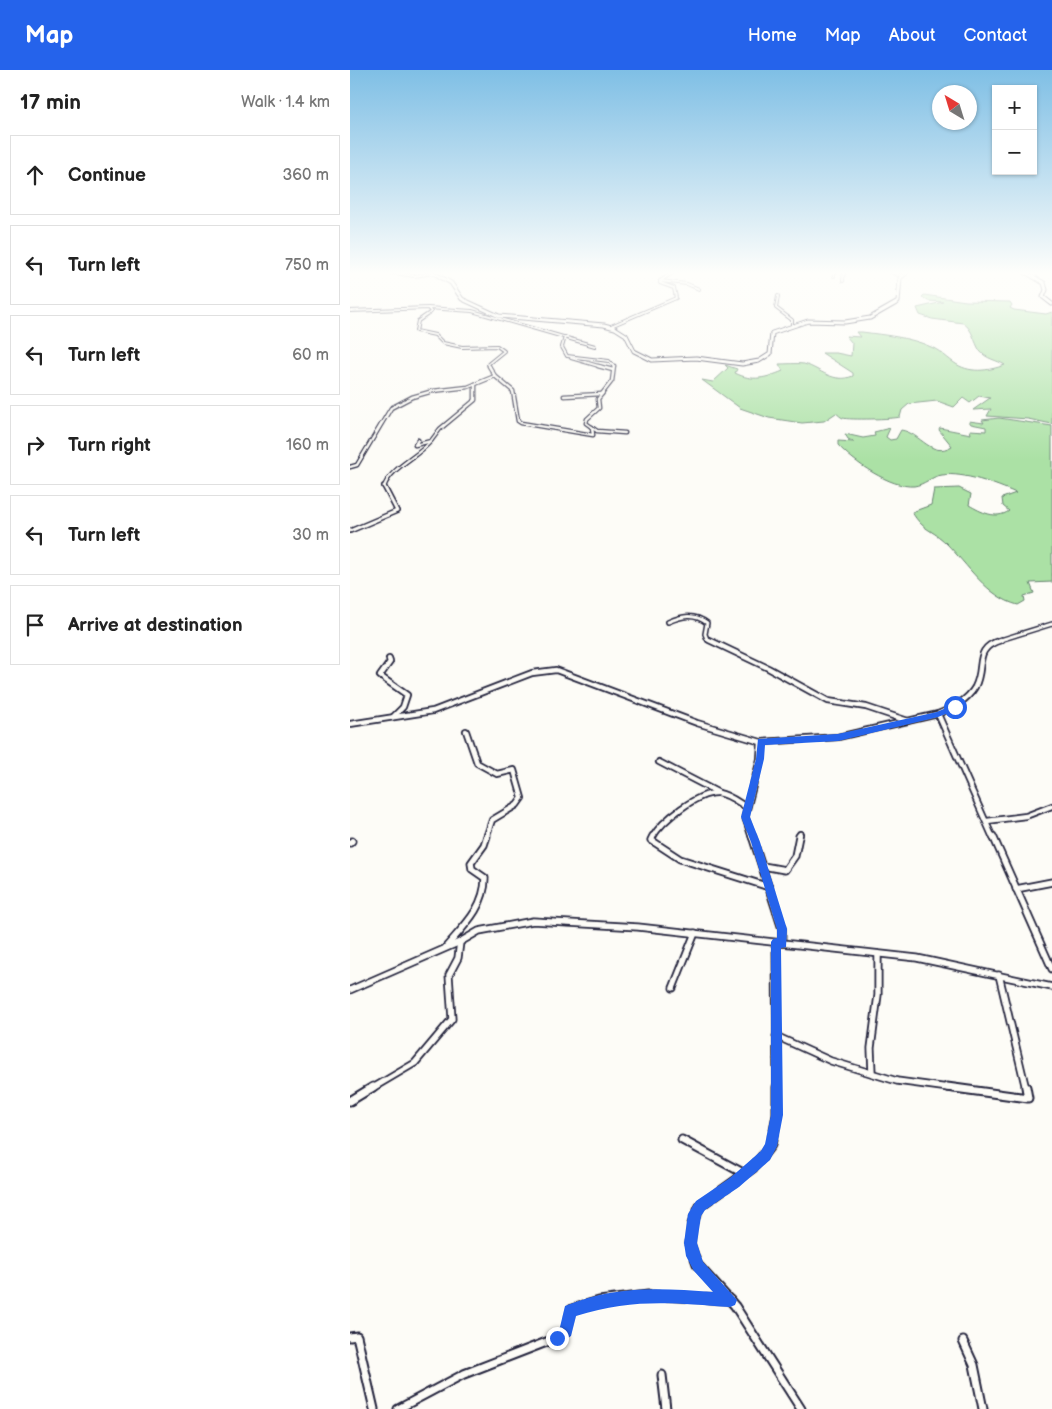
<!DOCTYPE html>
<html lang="en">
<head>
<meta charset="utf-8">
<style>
  body { margin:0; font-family:"Balsamiq Sans",sans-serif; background:#f6f6f6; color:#222 }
  .controls { position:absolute; right:15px; top:15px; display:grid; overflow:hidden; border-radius:0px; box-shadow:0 1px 4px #0004 }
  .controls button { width:45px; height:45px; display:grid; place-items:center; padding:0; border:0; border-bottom:1px solid #e0e0e0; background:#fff; color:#222; font:25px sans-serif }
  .compass { position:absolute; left:582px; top:15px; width:45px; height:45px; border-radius:50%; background:#fff; box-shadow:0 1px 4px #0004; rotate:322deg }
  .stop { position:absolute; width:15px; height:15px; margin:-11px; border:4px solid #2563eb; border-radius:50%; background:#fff }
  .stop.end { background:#2563eb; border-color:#fff; box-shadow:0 1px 5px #0008 }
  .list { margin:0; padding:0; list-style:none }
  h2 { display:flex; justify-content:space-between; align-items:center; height:65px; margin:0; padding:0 20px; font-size:21px }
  h2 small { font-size:16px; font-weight:400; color:#767676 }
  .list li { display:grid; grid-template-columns:32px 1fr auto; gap:15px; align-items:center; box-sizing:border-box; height:80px; margin:0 10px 10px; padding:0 10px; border:1px solid #e0e0e0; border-radius:0px }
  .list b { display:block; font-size:19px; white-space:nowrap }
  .list em { font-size:16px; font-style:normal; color:#767676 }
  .icon { flex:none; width:28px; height:28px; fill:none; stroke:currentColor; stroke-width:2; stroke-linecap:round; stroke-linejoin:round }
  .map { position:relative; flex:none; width:702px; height:1339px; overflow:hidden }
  header { display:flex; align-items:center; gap:30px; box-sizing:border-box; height:70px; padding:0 25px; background:#2563eb; color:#fff }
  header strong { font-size:24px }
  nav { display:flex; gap:28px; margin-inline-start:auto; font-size:18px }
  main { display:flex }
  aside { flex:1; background:#fff }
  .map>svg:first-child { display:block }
  .green { fill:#abe1a5; stroke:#668270 }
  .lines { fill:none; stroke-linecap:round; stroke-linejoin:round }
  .minor-far5-casing { stroke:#22223b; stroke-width:4 }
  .minor-far4-casing { stroke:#22223b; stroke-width:5 }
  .minor-far3-casing { stroke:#22223b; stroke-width:6 }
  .minor-far2-casing { stroke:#22223b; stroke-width:8 }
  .minor-far1-casing { stroke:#22223b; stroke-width:9 }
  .minor-casing { stroke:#22223b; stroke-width:11 }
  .secondary-casing { stroke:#22223b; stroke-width:5 }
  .minor-far5 { stroke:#fdfcf7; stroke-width:2 }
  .minor-far4 { stroke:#fdfcf7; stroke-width:2.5 }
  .minor-far3 { stroke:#fdfcf7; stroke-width:3 }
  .minor-far2 { stroke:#fdfcf7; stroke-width:4.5 }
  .minor-far1 { stroke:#fdfcf7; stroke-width:5.5 }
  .minor { stroke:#fdfcf7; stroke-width:7 }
  .secondary { stroke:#fdfcf7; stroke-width:3 }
  .route { fill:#2563eb }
</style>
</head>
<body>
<header>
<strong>Map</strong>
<nav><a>Home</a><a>Map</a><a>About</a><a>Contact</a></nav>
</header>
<main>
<aside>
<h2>17 min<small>Walk · 1.4 km</small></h2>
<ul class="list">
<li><svg class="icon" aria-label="ahead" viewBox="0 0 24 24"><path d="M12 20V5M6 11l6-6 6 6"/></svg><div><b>Continue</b></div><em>360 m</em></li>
<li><svg class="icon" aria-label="left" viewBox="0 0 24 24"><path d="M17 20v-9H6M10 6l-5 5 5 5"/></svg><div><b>Turn left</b></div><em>750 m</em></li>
<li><svg class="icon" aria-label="left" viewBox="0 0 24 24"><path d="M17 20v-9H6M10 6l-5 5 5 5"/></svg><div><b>Turn left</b></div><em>60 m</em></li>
<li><svg class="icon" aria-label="right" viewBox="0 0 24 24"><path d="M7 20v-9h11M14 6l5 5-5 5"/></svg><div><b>Turn right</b></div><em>160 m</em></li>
<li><svg class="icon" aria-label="left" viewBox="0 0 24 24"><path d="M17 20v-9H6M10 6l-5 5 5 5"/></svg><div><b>Turn left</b></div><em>30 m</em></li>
<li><svg class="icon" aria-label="arrive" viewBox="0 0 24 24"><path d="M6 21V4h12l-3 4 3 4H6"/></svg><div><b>Arrive at destination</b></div></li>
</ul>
</aside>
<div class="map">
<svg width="702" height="1339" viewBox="0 0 702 1339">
  <rect width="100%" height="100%" fill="#fdfcf7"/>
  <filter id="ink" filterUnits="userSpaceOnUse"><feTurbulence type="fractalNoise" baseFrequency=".02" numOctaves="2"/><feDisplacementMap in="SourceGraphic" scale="10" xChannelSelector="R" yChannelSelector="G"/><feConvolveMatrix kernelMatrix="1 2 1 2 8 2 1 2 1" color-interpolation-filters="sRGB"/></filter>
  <g filter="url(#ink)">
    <g class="green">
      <path d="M 574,225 L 616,231 L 660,232 L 662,235 L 660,238 L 664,240 L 696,244 L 702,242 L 702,354 L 678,349 L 637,346 L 641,339 L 623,340 L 640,328 L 629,326 L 620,333 L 613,328 L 604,337 L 587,331 L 559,334 L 552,340 L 550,347 C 544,349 498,350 493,348 C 490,347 489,345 486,343 L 474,351 L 452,353 L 419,348 L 390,338 L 352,310 L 363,312 L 378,298 L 375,295 L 387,299 L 385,303 C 403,312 416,308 433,301 L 429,294 C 436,294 447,293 454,294 C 471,299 483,314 503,306 L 503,303 L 472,283 L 486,283 L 501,286 L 502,273 L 496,266 L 510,267 L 506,262 L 512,262 C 534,265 560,267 581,277 C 589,280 596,287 603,292 C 619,304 638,301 655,295 C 647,290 636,289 630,281 C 624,272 623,259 613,253 L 582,249 L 570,245 L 567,238 L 593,232 L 578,231 L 572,227 Z"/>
      <path d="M 649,348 L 702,356 L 702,512 L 680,513 L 684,523 L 674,526 L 675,531 L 668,535 C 637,527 618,495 596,473 C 582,459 573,461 562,442 L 581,435 L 584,419 L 609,418 L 621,424 L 619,435 C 631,442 646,450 659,441 L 653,436 L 652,428 L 666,423 C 645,414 614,402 592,405 C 582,406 574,415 564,416 C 541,418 503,392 488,375 L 488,371 L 504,372 L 498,369 L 495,364 L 513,368 L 525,366 L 524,362 L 540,358 L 536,367 L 540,370 L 546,369 L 551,360 C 571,363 581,389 602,376 L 589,360 L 590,358 L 621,364 L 620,360 L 636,361 L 636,357 L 621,354 L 619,351 L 634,353 L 632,350 Z"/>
    </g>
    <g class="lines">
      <defs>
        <g id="minor-far5">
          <path d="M 39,202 L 64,206 L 83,203"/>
          <path d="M 484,202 L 484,206"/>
          <path d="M 540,202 L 552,206"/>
          <path d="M 683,205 L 690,202"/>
          <path d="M 310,211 L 324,202"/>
          <path d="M 493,211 L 494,202"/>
          <path d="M 428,226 L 426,238 L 442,250 L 442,255"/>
          <path d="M 78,238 L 81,242 L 68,251 L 66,261 L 85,265 L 93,273 L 112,277 L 147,276 L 154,281 L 138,294 L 140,297"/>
          <path d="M 0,241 L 78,238 L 122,241 L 245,276"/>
          <path d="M 261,256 L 326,228 L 324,218 L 310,213 L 310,211 L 337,214 L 349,219"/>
          <path d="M 215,267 L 212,277 L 217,286 L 259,291 L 264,297"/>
          <path d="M 221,288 L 252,297"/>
        </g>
        <g id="minor-far4">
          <path d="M 248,296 L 263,300"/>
          <path d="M 264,296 L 262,311 L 248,329 L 249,338 L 237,349 L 236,353 L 247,361 L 275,363"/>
          <path d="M 145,306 L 163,321 L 168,351 L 171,353 L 243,365 L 242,357"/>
          <path d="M 214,326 L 252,324"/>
          <path d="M 68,370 L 65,375 L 81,371 L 90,359 L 125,330 L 125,314"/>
          <path d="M 0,397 L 7,395 L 41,338 L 62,327 L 83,321 L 118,317 L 145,306 L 139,296"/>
          <path d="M 34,417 C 41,397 68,387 81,371"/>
        </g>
        <g id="minor-far3">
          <path d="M 0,461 L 47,441 L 34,416"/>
          <path d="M 318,552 C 332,546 344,543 357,553 L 355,564 L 357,569 L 361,571"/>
          <path d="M 647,571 L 702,554"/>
        </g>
        <g id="minor-far2">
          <path d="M 359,570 L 418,598 L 478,631 L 516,637 L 558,651"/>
          <path d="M 39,589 L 40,592 L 30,606 L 57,625 L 53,637 L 43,647"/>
          <path d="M 588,644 C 602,638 617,631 625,617 C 636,596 622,579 651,570"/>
          <path d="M 0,654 L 83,641 L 182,603 L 206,600 L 347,653 L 411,672 L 488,667 L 588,644 L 643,768"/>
          <path d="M 116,661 L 127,693 L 147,704 L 164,700 L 172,728 L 167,735 L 142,750 L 136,768"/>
          <path d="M 309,692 L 369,723"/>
          <path d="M 637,751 L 676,746 L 702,736"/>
          <path d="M 302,768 C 312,750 348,722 368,723 C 378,724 388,732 396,737"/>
          <path d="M 402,768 L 395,747 L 410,689 L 411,672"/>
          <path d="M 449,768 L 450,764"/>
        </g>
        <g id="minor-far1">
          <path d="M 303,766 L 301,770 L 330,789 L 419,817"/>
          <path d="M 402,766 L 432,859 L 432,873"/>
          <path d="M 643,766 L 702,899"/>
          <path d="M 0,773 L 2,771"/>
          <path d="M 413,796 L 435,800 L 445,786 L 449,766"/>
          <path d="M 666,819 L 702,812"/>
          <path d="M 426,873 L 427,1019"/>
          <path d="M 96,877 C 114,856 135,837 135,808 L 122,799 L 121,793 L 134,775 L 137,766"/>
          <path d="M 649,905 L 676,1019"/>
          <path d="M 323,918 L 345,863"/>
          <path d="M 0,920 L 110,872 L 129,861 L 183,851 L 288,857 L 567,888 L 702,917"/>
          <path d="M 426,966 L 481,991 L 547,1011 L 606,1019"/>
          <path d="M 522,1003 L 521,978 L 528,925 L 528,884"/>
          <path d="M 21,1019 L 65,993 L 102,949 L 99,905 L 108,888 L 110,872"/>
        </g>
        <g id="minor">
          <path d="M 427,1017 L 427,1045 L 421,1075 L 403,1098 L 350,1136 L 342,1154 L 340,1174 L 347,1194 L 385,1236 L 451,1339"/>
          <path d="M 597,1017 L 678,1028 L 676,1017"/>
          <path d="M 0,1031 L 23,1017"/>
          <path d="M 332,1070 L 395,1104"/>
          <path d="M 0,1267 L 7,1266 L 24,1339"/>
          <path d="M 613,1271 L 624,1295 L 633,1339"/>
          <path d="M 312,1305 L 316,1339"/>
          <path d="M 48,1339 L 114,1304 L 212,1266 L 216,1261 L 222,1239 L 249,1231 L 298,1225 L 380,1230"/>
        </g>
        <g id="secondary">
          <path d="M 82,202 L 101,213 L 112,229 L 149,246 L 254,255 L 265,258 L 276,265 L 284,281 L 302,290 L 346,288 L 392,294 L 409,291 L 420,284 L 422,263 L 458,251 L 495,252 L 520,248 L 548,232 L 550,208 L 557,202"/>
          <path d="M 675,202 L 694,213 L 696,220 L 693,227 L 702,234"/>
        </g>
      </defs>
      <use href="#minor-far5" class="minor-far5-casing"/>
      <use href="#minor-far4" class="minor-far4-casing"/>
      <use href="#minor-far3" class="minor-far3-casing"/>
      <use href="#minor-far2" class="minor-far2-casing"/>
      <use href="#minor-far1" class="minor-far1-casing"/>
      <use href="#minor" class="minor-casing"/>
      <use href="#secondary" class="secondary-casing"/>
      <use href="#minor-far5" class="minor-far5"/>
      <use href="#minor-far4" class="minor-far4"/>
      <use href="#minor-far3" class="minor-far3"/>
      <use href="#minor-far2" class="minor-far2"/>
      <use href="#minor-far1" class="minor-far1"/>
      <use href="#minor" class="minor"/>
      <use href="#secondary" class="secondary"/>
    </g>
  </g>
  <linearGradient id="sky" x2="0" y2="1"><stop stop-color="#7fbfe5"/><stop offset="0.52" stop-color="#fefefb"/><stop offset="1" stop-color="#fefefb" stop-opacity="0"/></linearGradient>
  <rect width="702" height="390" fill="url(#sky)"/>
  <path class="route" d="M 605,634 L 608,635 L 608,639 L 588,647 L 488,671 L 415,675 L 414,689 L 400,747 L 410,772 L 437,859 L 436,877 L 431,878 L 433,1045 L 427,1076 L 420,1090 L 389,1117 L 355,1140 L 351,1146 L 347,1173 L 353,1192 L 387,1230 L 385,1235 L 380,1237 C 324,1233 282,1228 226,1246 L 221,1266 L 207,1275 L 202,1273 L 200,1268 L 210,1257 L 215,1236 C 265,1215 311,1218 363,1222 L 344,1201 L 336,1186 L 334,1173 L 338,1144 L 346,1131 L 380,1108 L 411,1081 L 415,1074 L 421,1045 L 421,872 L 423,869 L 427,868 L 427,859 L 401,772 L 391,747 L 406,689 L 408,669 L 488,664 L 587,642 Z"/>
</svg>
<div class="controls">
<button>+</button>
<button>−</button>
</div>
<svg class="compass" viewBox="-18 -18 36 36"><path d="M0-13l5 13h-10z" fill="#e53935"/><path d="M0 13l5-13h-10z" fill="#767676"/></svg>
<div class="stop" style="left:605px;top:637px"></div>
<div class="stop end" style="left:207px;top:1268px"></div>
</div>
</main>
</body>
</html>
